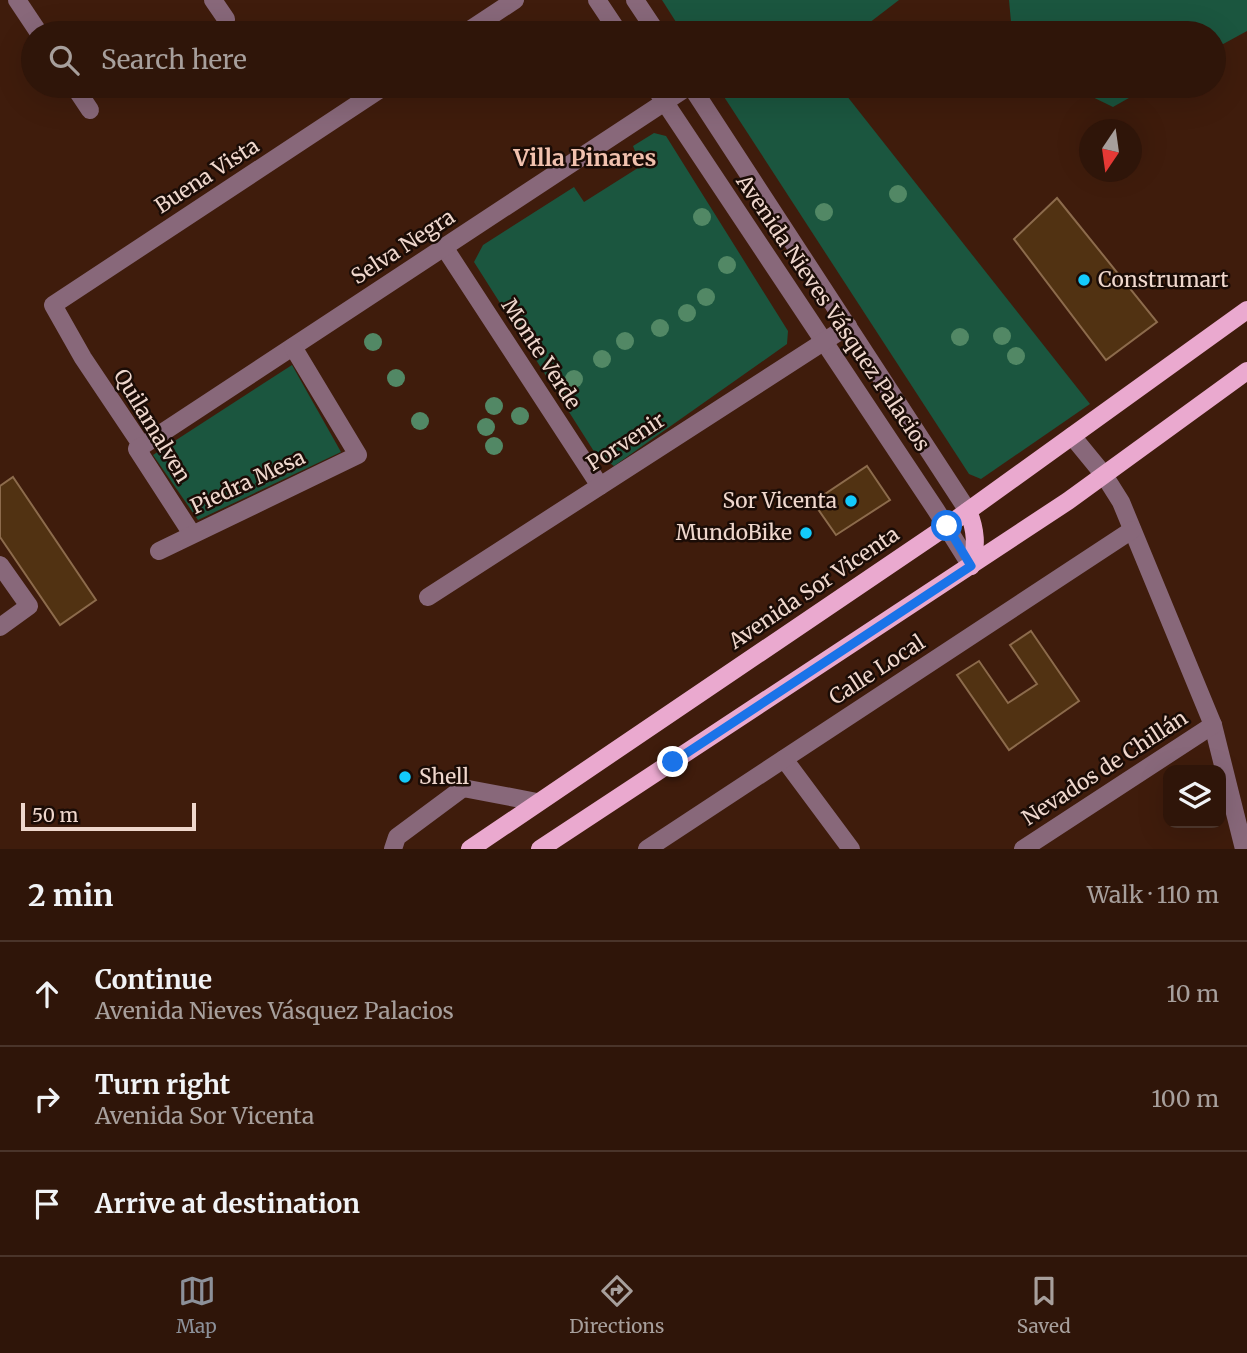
<!DOCTYPE html>
<html lang="en">
<head>
<meta charset="utf-8">
<style>
  body { margin:0; font-family:Merriweather,serif; background:#371e12; color:#f1f3f6 }
  .controls { position:absolute; right:21px; bottom:21px; display:grid; overflow:hidden; border-radius:14px; box-shadow:0 7px 28px #0002 }
  .controls button { width:63px; height:63px; display:grid; place-items:center; padding:0; border:0; border-bottom:2px solid #4a342a; background:#2f1509; color:#f1f3f6; font:35px sans-serif }
  .compass { position:absolute; left:1079px; top:119px; width:63px; height:63px; border-radius:50%; background:#2f1509; box-shadow:0 7px 28px #0002; rotate:193deg }
  .scale { position:absolute; left:21px; bottom:18px; width:175px; box-sizing:border-box; padding-left:7px; border:4px solid #efd7cd; border-top:0; font-size:19px; line-height:24px; white-space:nowrap; color:#efd7cd; -webkit-text-stroke:5px #1b0c06; paint-order:stroke }
  .stop { position:absolute; width:21px; height:21px; margin:-16px; border:5px solid #1a73e8; border-radius:50%; background:#fff }
  .stop.end { background:#1a73e8; border-color:#fff; box-shadow:0 2px 7px #0008 }
  .list { margin:0; padding:0; list-style:none }
  h2 { display:flex; justify-content:space-between; align-items:center; height:91px; margin:0; padding:0 28px; font-size:30px }
  h2 small { font-size:23px; font-weight:400; color:#a79f9c }
  .list li { display:grid; grid-template-columns:46px 1fr auto; gap:21px; align-items:center; box-sizing:border-box; height:105px; padding:0 28px; border-top:2px solid #4a342a }
  .list b { display:block; font-size:26px; white-space:nowrap }
  .list p { margin:0; font-size:23px; white-space:nowrap; color:#a79f9c }
  .list em { font-size:23px; font-style:normal; color:#a79f9c }
  .icon { flex:none; width:38px; height:38px; fill:none; stroke:currentColor; stroke-width:2; stroke-linecap:round; stroke-linejoin:round }
  .map { position:relative; flex:none; width:1247px; height:849px; overflow:hidden }
  .search { position:absolute; background:#2f1509; box-shadow:0 7px 28px #0002; left:21px; right:21px; top:21px; height:77px; display:flex; align-items:center; gap:18px; box-sizing:border-box; padding:0 24px; border-radius:38px; color:#a79f9c; font-size:26px }
  .sheet { height:406px; background:#2f1509 }
  nav { display:flex; justify-content:space-around; align-items:center; box-sizing:border-box; height:98px; border-top:2px solid #4a342a; background:#2f1509; font-size:19px; color:#a79f9c }
  nav a { display:grid; justify-items:center; gap:4px }
  nav .on { color:#8c9099 }
  .map>svg:first-child { display:block }
  .green { fill:#1b563f }
  .building { fill:#513212; stroke:#8c6b4c; stroke-width:2 }
  .lines { fill:none; stroke-linecap:round; stroke-linejoin:round }
  .minor { stroke:#88687a; stroke-width:18 }
  .major { stroke:#eaa9cf; stroke-width:18 }
  .tree { fill:#528865 }
  .route { stroke:#1a73e8; stroke-width:9 }
  .poi-dot { fill:#13cafb; stroke:#1b0c06; stroke-width:2.5 }
  .labels { text-anchor:middle; stroke-width:5; stroke-linejoin:round; paint-order:stroke }
  .street-label { font-size:21px; fill:#efd7cd; stroke:#1b0c06 }
  .poi-label { font-size:21px; fill:#efd7cd; stroke:#1b0c06; text-anchor:start }
  .neighbourhood-label { font-size:23px; font-weight:bold; fill:#f1c1ae; stroke:#1b0c06 }
</style>
</head>
<body>
<div class="map">
<svg width="1247" height="849" viewBox="0 0 1247 849">
  <rect width="100%" height="100%" fill="#3f1c0c"/>
  <g class="green">
    <path d="M 662,0 L 899,0 L 856,33 L 683,33 Z"/>
    <path d="M 1009,0 L 1247,0 L 1247,31 L 1214,49 L 1214,33 L 1012,33 Z"/>
    <path d="M 717,86 L 839,86 L 1090,404 L 981,479 L 969,474 Z"/>
    <path d="M 1070,86 L 1150,86 L 1113,107 Z"/>
    <path d="M 654,133 L 666,136 L 788,331 L 787,344 L 614,466 L 595,453 L 474,262 L 483,245 L 574,187 L 584,202 L 641,166 L 633,146 Z"/>
    <path d="M 292,365 L 341,452 L 198,520 L 153,455 Z"/>
  </g>
  <g class="building">
    <path d="M 1057,198 L 1157,322 L 1106,360 L 1014,239 Z"/>
    <path d="M 867,466 L 890,500 L 836,535 L 813,502 Z"/>
    <path d="M 13,477 L 96,600 L 60,625 L 0,537 L 0,486 Z"/>
    <path d="M 1031,631 L 1079,701 L 1009,750 L 957,675 L 979,661 L 1008,703 L 1037,684 L 1010,645 Z"/>
  </g>
  <g class="lines">
    <g class="minor">
      <path d="M 17,0 L 39,33"/>
      <path d="M 213,0 L 226,19"/>
      <path d="M 597,0 L 619,33"/>
      <path d="M 635,0 L 657,33"/>
      <path d="M 465,33 L 515,0"/>
      <path d="M 74,86 L 90,110"/>
      <path d="M 654,86 L 936,510 L 971,566"/>
      <path d="M 691,86 L 968,511"/>
      <path d="M 444,247 L 600,486"/>
      <path d="M 1072,436 L 1104,475 L 1121,502 L 1213,725 L 1244,849"/>
      <path d="M 142,446 L 689,86"/>
      <path d="M 142,446 L 83,358 L 53,305 L 385,86"/>
      <path d="M 142,446 L 137,449 L 192,534"/>
      <path d="M 159,551 L 358,455 L 293,347"/>
      <path d="M 0,565 L 29,606 L 0,627"/>
      <path d="M 428,597 L 848,326"/>
      <path d="M 784,759 L 851,849"/>
      <path d="M 393,849 L 397,837 L 463,788 L 537,802"/>
      <path d="M 647,849 L 1132,530"/>
      <path d="M 1023,849 L 1213,725"/>
    </g>
    <g class="major">
      <path d="M 968,511 C 976,530 977,546 971,566"/>
      <path d="M 470,849 L 947,526 L 1247,310"/>
      <path d="M 540,849 L 1068,501 L 1247,371"/>
    </g>
  </g>
  <g class="tree">
    <circle cx="898" cy="194" r="9"/>
    <circle cx="824" cy="212" r="9"/>
    <circle cx="702" cy="217" r="9"/>
    <circle cx="727" cy="265" r="9"/>
    <circle cx="706" cy="297" r="9"/>
    <circle cx="687" cy="313" r="9"/>
    <circle cx="660" cy="328" r="9"/>
    <circle cx="1002" cy="336" r="9"/>
    <circle cx="960" cy="337" r="9"/>
    <circle cx="625" cy="341" r="9"/>
    <circle cx="373" cy="342" r="9"/>
    <circle cx="1016" cy="356" r="9"/>
    <circle cx="602" cy="359" r="9"/>
    <circle cx="396" cy="378" r="9"/>
    <circle cx="574" cy="379" r="9"/>
    <circle cx="494" cy="406" r="9"/>
    <circle cx="520" cy="416" r="9"/>
    <circle cx="420" cy="421" r="9"/>
    <circle cx="486" cy="427" r="9"/>
    <circle cx="494" cy="446" r="9"/>
  </g>
  <g class="lines">
    <path class="route" d="M 673,762 L 971,566 L 947,526"/>
  </g>
  <g class="poi-dot">
    <circle cx="1084" cy="280" r="7"/>
    <circle cx="851" cy="501" r="7"/>
    <circle cx="806" cy="533" r="7"/>
    <circle cx="405" cy="777" r="7"/>
  </g>
  <g class="labels">
    <g class="street-label">
      <text transform="translate(207 176) rotate(-33)" y="7">Buena Vista</text>
      <text transform="translate(403 247) rotate(-33)" y="7">Selva Negra</text>
      <text transform="translate(833 313) rotate(56)" y="7">Avenida Nieves Vásquez Palacios</text>
      <text transform="translate(541 354) rotate(57)" y="7">Monte Verde</text>
      <text transform="translate(152 426) rotate(59)" y="7">Quilamalven</text>
      <text transform="translate(626 442) rotate(-33)" y="7">Porvenir</text>
      <text transform="translate(248 482) rotate(-25)" y="7">Piedra Mesa</text>
      <text transform="translate(814 588) rotate(-34)" y="7">Avenida Sor Vicenta</text>
      <text transform="translate(877 670) rotate(-33)" y="7">Calle Local</text>
      <text transform="translate(1105 768) rotate(-33)" y="7">Nevados de Chillán</text>
    </g>
    <g class="poi-label">
      <text x="1098" y="287">Construmart</text>
      <text x="837" y="508" text-anchor="end">Sor Vicenta</text>
      <text x="792" y="540" text-anchor="end">MundoBike</text>
      <text x="419" y="784">Shell</text>
    </g>
    <g class="neighbourhood-label">
      <text x="585" y="166">Villa Pinares</text>
    </g>
  </g>
</svg>
<div class="controls">
<button><svg class="icon" aria-label="layers" viewBox="0 0 24 24"><path d="M12 4l9 5-9 5-9-5zM3 14l9 5 9-5"/></svg></button>
</div>
<svg class="compass" viewBox="-18 -18 36 36"><path d="M0-13l5 13h-10z" fill="#e53935"/><path d="M0 13l5-13h-10z" fill="#a79f9c"/></svg>
<div class="scale">50 m</div>
<div class="stop" style="left:947px;top:526px"></div>
<div class="stop end" style="left:673px;top:762px"></div>
<div class="search"><svg class="icon" aria-label="search" viewBox="0 0 24 24"><circle cx="10" cy="10" r="6"/><path d="M15 15l6 6"/></svg>Search here</div>
</div>
<section class="sheet">
<h2>2 min<small>Walk · 110 m</small></h2>
<ul class="list">
<li><svg class="icon" aria-label="ahead" viewBox="0 0 24 24"><path d="M12 20V5M6 11l6-6 6 6"/></svg><div><b>Continue</b><p>Avenida Nieves Vásquez Palacios</p></div><em>10 m</em></li>
<li><svg class="icon" aria-label="right" viewBox="0 0 24 24"><path d="M7 20v-9h11M14 6l5 5-5 5"/></svg><div><b>Turn right</b><p>Avenida Sor Vicenta</p></div><em>100 m</em></li>
<li><svg class="icon" aria-label="arrive" viewBox="0 0 24 24"><path d="M6 21V4h12l-3 4 3 4H6"/></svg><div><b>Arrive at destination</b></div></li>
</ul>
</section>
<nav>
<a class="on"><svg class="icon" aria-label="map" viewBox="0 0 24 24"><path d="M3 6l6-2 6 2 6-2v14l-6 2-6-2-6 2zM9 4v14M15 6v14"/></svg>Map</a>
<a><svg class="icon" aria-label="directions" viewBox="0 0 24 24"><path d="M12 3l9 9-9 9-9-9zM9 14v-3h6M13 9l2 2-2 2"/></svg>Directions</a>
<a><svg class="icon" aria-label="saved" viewBox="0 0 24 24"><path d="M7 4h10v16l-5-4-5 4z"/></svg>Saved</a>
</nav>
</body>
</html>
